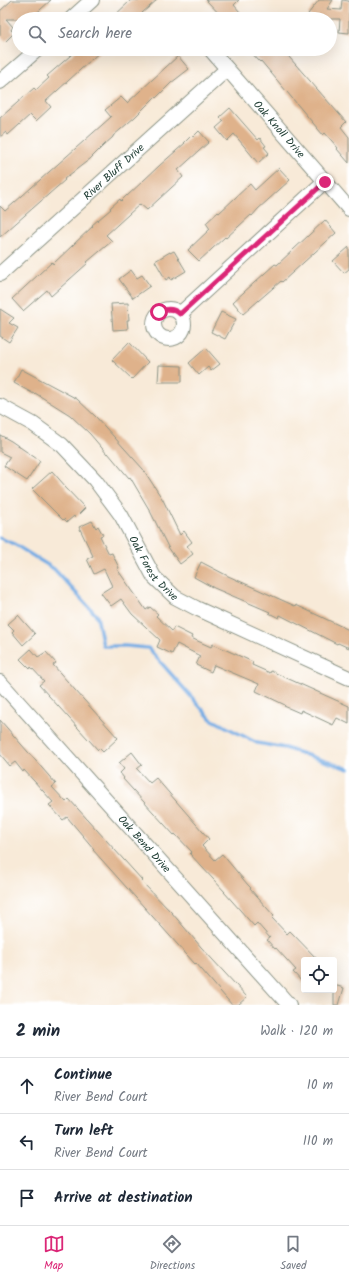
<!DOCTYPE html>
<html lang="en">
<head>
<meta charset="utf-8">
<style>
  body { margin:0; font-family:Kalam,sans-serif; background:#f6f6f7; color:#1f2937 }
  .controls { position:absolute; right:12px; bottom:12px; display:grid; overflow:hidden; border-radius:4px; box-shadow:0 4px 16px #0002 }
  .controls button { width:36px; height:36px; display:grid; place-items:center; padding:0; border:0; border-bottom:1px solid #e0e1e3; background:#fff; color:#1f2937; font:20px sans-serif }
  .stop { position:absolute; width:12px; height:12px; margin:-9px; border:3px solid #db2777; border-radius:50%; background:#fff }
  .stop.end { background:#db2777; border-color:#fff; box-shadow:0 1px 4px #0008 }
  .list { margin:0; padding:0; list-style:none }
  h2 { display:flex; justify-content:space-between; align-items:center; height:52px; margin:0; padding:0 16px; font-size:17px }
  h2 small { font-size:13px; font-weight:400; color:#747a83 }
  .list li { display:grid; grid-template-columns:26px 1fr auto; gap:12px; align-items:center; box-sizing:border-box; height:56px; padding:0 16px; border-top:1px solid #e0e1e3 }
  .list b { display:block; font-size:15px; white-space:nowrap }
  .list p { margin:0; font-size:13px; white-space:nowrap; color:#747a83 }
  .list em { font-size:13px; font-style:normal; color:#747a83 }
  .icon { flex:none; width:22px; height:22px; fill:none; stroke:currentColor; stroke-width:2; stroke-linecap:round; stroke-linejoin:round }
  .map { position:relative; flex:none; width:349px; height:1005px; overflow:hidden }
  .search { position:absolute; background:#fff; box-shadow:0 4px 16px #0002; left:12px; right:12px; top:12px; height:44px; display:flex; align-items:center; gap:10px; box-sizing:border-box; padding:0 14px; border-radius:22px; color:#747a83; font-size:15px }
  .sheet { height:220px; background:#fff }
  nav { display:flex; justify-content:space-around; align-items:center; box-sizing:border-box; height:56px; border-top:1px solid #e0e1e3; background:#fff; font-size:11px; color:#747a83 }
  nav a { display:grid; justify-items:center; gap:2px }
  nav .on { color:#db2777 }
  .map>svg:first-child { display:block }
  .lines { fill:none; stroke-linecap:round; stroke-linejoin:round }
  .stream { stroke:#75ace4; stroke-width:3.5 }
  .building { fill:#dfb28b }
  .minor-casing { stroke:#8c9486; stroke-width:16 }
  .minor { stroke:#fff; stroke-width:14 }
  .route { stroke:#db2777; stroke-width:5 }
  .labels { text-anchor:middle; stroke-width:3; stroke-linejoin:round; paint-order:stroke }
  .street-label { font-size:11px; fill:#1f3d34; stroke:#fff }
</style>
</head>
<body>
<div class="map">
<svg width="349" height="1005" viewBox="0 0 349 1005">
  <rect width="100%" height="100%" fill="#fff"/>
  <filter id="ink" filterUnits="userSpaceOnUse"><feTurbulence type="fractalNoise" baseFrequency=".025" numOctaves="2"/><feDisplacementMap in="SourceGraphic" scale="8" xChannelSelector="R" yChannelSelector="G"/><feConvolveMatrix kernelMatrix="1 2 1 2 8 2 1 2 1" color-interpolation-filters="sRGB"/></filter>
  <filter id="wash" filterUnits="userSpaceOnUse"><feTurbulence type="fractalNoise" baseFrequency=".012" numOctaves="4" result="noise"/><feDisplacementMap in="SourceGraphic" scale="16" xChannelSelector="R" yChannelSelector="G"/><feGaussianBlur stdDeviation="0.9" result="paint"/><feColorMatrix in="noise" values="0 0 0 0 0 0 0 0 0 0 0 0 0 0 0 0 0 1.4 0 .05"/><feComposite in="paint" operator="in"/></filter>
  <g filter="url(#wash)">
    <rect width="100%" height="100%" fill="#f8ead8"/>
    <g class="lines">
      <path class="stream" d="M 0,538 L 14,544 L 54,569 L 97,616 L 103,646 L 126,646 L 148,648 L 211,719 L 257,743 L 285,748 L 349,769"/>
    </g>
    <g id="blocks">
      <g class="building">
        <path d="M 12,0 L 51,0 L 30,19 L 6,19 L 13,27 L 11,30 L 14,33 L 6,41 L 0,35 L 0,11 Z"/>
        <path d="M 131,0 L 157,0 L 142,13 L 148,19 L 111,19 Z"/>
        <path d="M 206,0 L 239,0 L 234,5 L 246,19 L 224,19 Z"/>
        <path d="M 319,0 L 333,0 L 327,9 L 341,10 L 342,0 L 349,1 L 349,33 L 339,32 L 340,19 L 315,19 L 308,14 Z"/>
        <path d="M 78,49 L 103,49 L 46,101 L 51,107 L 36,121 L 30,115 L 8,135 L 6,132 L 0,137 L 0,118 L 34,88 L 36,90 L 49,78 L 47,76 Z"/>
        <path d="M 248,49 L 282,49 L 346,122 L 341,127 L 349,137 L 349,163 L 337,149 L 338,148 L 325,133 L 323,135 L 261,61 L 260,62 Z"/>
        <path d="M 178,56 L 189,69 L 171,83 L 156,98 L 155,97 L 135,117 L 113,136 L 113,137 L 104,145 L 90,159 L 64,179 L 65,180 L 0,237 L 0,206 L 5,211 L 111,117 L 105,110 L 121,97 L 127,103 Z"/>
        <path d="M 230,108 L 258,140 L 260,138 L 266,146 L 264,147 L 269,153 L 258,163 L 234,134 L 227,141 L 216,128 L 224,121 L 220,117 Z"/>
        <path d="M 199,131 L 209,142 L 178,170 L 183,177 L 147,210 L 140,204 L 106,235 L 112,241 L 87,262 L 88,263 L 51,296 L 47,290 L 23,311 L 12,299 L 52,262 L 53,264 L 93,226 L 92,225 L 111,209 L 110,208 L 120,199 L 121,201 L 127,195 L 127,196 L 159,166 L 185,143 L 184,143 L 192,135 L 193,137 Z"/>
        <path d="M 279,168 L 290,180 L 258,209 L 252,216 L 251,215 L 226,238 L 225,237 L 199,261 L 188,250 L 210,229 L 206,223 L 218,212 L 219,213 L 250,184 L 255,190 Z"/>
        <path d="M 325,220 L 336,233 L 282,282 L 281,281 L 243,314 L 233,302 L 275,264 L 277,265 Z"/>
        <path d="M 349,247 L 349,269 L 344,273 L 333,261 Z"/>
        <path d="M 174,251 L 186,271 L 171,280 L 170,277 L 166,280 L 155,261 L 170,252 L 170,253 Z"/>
        <path d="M 131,270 L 137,278 L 142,275 L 150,286 L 133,298 L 119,279 Z"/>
        <path d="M 128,303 L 129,320 L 127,320 L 128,329 L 113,330 L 111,304 Z"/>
        <path d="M 0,309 L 14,318 L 9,323 L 18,328 L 9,342 L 0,336 Z"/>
        <path d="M 221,312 L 236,319 L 225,339 L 211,332 Z"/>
        <path d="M 129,342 L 148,362 L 132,379 L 112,360 Z"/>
        <path d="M 206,348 L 220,364 L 211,371 L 208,367 L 199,375 L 189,363 Z"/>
        <path d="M 159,365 L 182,366 L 182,382 L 158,382 Z"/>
        <path d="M 21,369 L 77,399 L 96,417 L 143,469 L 163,500 L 180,535 L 184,531 L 192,542 L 187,546 L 193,554 L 180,564 L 168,547 L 150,511 L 130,477 L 129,478 L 108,453 L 107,454 L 90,434 L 70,415 L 35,393 L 34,394 L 14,383 Z"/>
        <path d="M 0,435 L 11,441 L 40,461 L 27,481 L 4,466 L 10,457 L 0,452 Z"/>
        <path d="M 52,471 L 66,487 L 65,487 L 85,508 L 75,518 L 74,516 L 67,522 L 64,519 L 63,520 L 32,489 Z"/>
        <path d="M 92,521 L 96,528 L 98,526 L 103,535 L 100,536 L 109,554 L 112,553 L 119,568 L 117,569 L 146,610 L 150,607 L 158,614 L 156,616 L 172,631 L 174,627 L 192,636 L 191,638 L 211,647 L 213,644 L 253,662 L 252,665 L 270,673 L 271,671 L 349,706 L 349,724 L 337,718 L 333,725 L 301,710 L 300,713 L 284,706 L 285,705 L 256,691 L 259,684 L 214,665 L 211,672 L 196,665 L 200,656 L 177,644 L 172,654 L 157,647 L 160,640 L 132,614 L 121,599 L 111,606 L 101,593 L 112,586 L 104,569 L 94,574 L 87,559 L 93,556 L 79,527 Z"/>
        <path d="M 201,562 L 228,576 L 295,606 L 296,605 L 349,630 L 349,648 L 338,643 L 337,644 L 280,615 L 279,618 L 269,613 L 270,612 L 214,588 L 194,577 Z"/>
        <path d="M 18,615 L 35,634 L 23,645 L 12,632 L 14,630 L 8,624 Z"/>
        <path d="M 31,649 L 38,657 L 46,652 L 56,663 L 53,665 L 75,690 L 118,738 L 103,752 L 99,748 L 98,750 L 39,685 L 44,681 L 31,667 L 30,669 L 20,659 Z"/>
        <path d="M 0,720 L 56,784 L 52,787 L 66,802 L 69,799 L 142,880 L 141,881 L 172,913 L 201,947 L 247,997 L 238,1005 L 232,1005 L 196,963 L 195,964 L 93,850 L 94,849 L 67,817 L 63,820 L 49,805 L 53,802 L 24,770 L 23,772 L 15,762 L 10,766 L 0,754 Z"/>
        <path d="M 132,752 L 142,765 L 137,769 L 150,783 L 156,778 L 209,839 L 202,846 L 215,860 L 222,854 L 248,885 L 251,888 L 250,889 L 274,916 L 272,918 L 287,934 L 290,931 L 318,960 L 304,960 L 304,984 L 293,972 L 296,970 L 276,948 L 275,949 L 267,940 L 270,938 L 257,923 L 254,926 L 240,910 L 224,892 L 225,892 L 190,854 L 192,852 L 175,834 L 174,835 L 123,779 L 124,778 L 120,773 L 124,769 L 119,763 Z"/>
        <path d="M 334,985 L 344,988 L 339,1005 L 334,1005 Z"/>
      </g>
    </g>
  </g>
  <g filter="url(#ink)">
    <use href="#blocks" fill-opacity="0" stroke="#8c9486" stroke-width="1"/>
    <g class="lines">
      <defs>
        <g id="minor">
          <path d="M 71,19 L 92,0"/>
          <path id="s1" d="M 210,49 L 349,209"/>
          <path d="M 0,82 L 38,49"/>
          <path id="s2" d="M 0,274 L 227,69"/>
          <circle cx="169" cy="324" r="15"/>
          <path d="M 180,314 L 325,181"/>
          <path id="s3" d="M 0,406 L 33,424 L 62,445 L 95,480 L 121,515 L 154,577 L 175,597 L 196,608 L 349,678"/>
          <path id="s4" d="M 0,682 L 289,1005"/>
        </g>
      </defs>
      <use href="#minor" class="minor-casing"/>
      <use href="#minor" class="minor"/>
    </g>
  </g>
  <g class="lines" filter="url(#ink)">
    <path class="route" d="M 159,312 C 166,308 173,308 180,314 L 325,182"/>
  </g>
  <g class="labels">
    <g class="street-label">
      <text dy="4" stroke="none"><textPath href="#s1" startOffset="106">Oak Knoll Drive</textPath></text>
      <text dy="4" stroke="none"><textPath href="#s2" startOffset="153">River Bluff Drive</textPath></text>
      <text dy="4" stroke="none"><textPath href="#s3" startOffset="228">Oak Forest Drive</textPath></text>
      <text dy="4" stroke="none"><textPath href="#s4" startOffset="217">Oak Bend Drive</textPath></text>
    </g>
  </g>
</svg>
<div class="controls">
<button><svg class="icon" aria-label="locate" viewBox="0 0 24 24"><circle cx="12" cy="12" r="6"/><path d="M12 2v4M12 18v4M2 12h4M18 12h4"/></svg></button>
</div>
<div class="stop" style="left:159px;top:312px"></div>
<div class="stop end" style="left:325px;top:182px"></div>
<div class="search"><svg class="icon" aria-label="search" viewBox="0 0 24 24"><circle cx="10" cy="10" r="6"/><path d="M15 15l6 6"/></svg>Search here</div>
</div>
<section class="sheet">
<h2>2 min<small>Walk · 120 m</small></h2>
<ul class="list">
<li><svg class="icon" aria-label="ahead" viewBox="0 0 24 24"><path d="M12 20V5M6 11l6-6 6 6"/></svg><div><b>Continue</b><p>River Bend Court</p></div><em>10 m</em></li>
<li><svg class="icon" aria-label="left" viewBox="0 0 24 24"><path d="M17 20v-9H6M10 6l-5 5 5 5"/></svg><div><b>Turn left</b><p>River Bend Court</p></div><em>110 m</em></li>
<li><svg class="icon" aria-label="arrive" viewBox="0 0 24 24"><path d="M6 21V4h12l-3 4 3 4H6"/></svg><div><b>Arrive at destination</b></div></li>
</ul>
</section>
<nav>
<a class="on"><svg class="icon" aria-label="map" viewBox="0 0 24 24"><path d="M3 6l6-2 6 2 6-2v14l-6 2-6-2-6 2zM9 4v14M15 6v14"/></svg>Map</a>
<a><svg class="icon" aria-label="directions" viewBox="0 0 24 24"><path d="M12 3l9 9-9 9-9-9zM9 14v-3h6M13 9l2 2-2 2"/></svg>Directions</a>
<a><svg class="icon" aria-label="saved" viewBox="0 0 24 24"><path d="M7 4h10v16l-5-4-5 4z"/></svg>Saved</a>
</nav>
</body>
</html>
